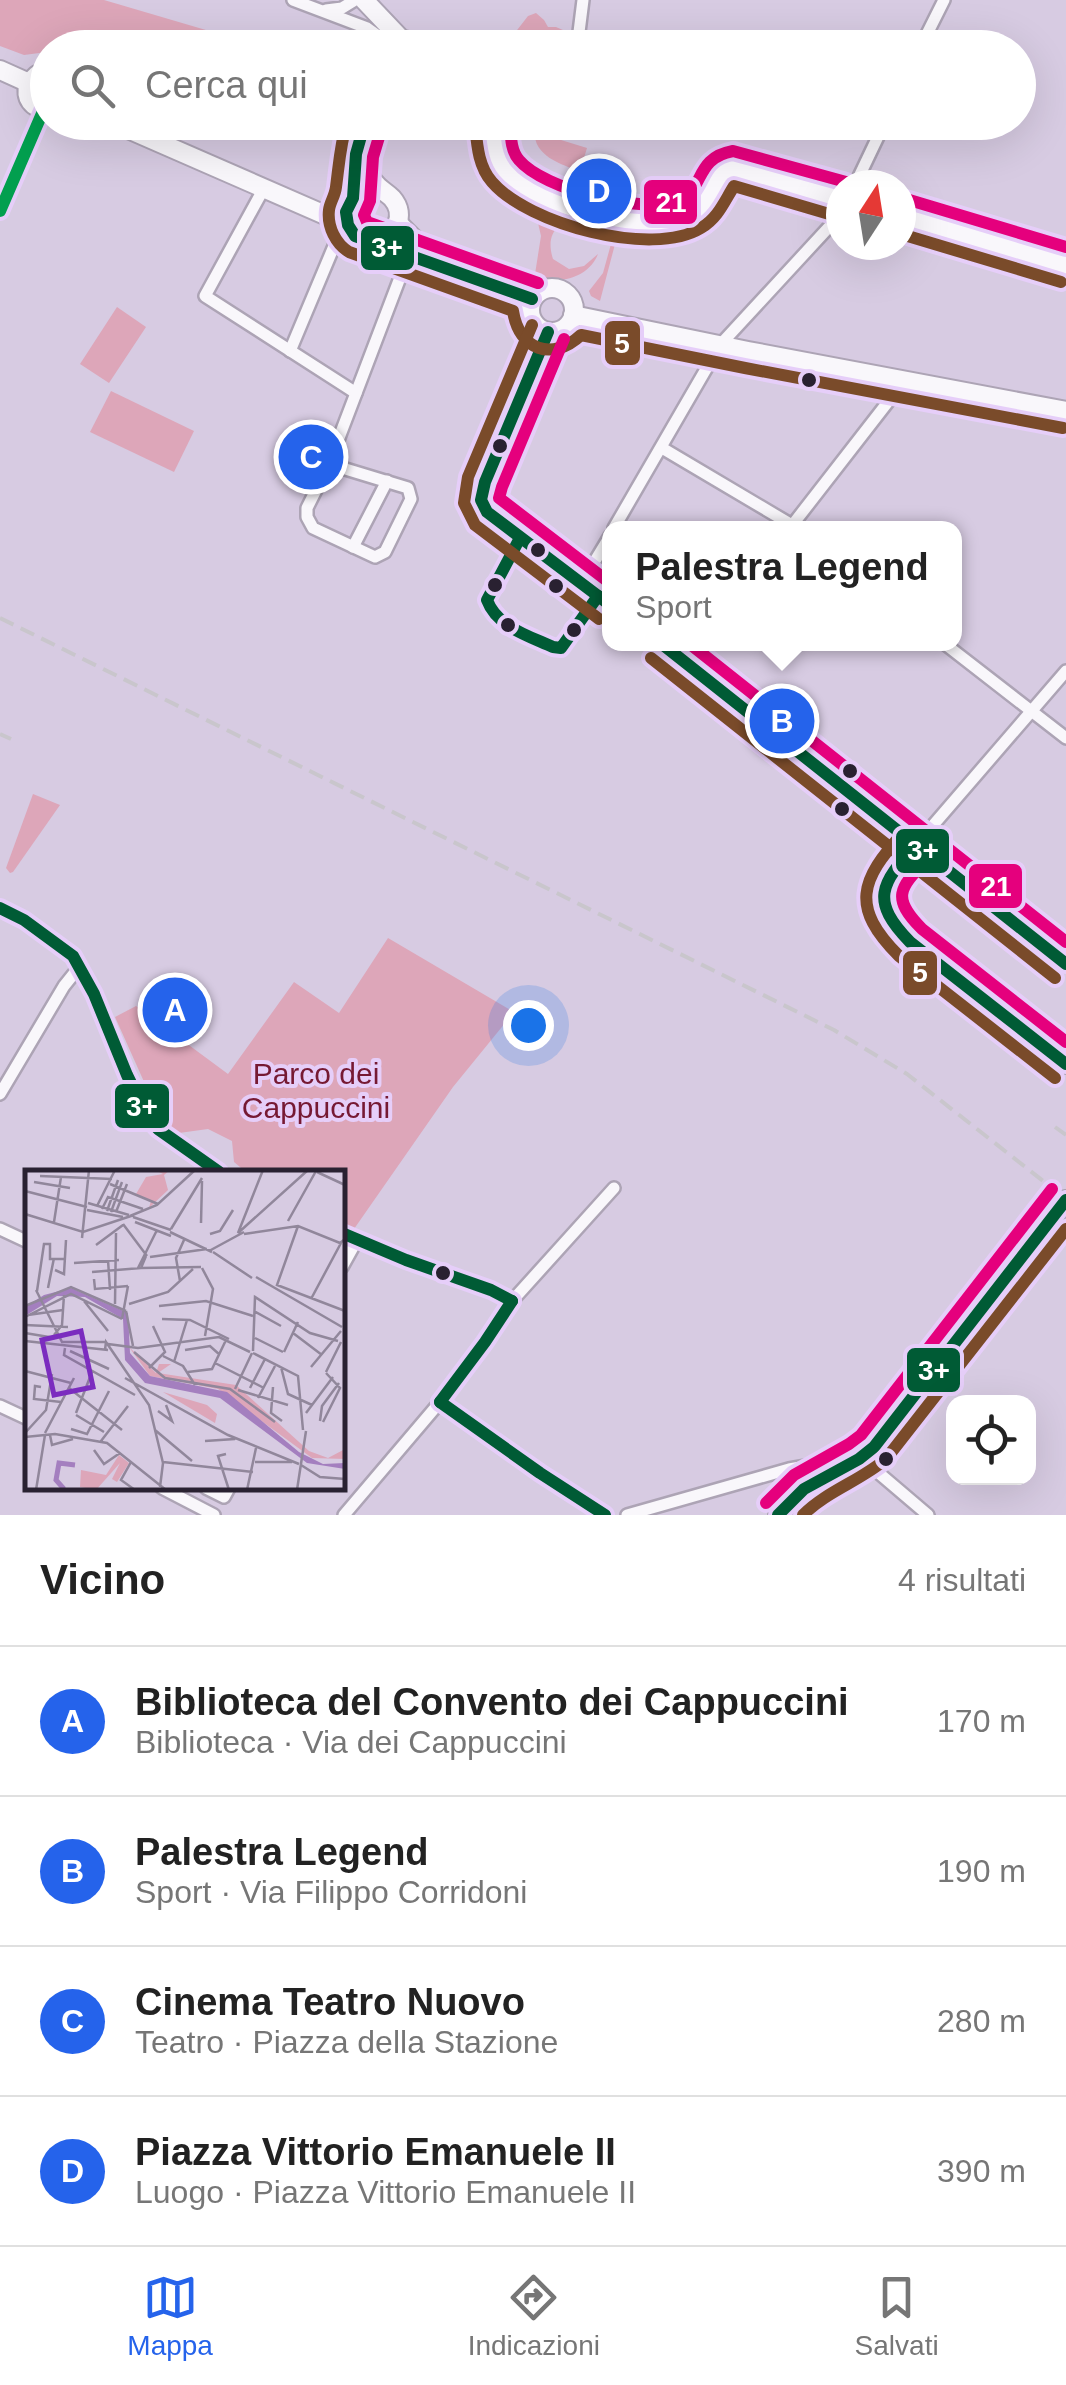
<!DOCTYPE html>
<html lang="it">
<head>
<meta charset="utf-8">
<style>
  body { margin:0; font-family:Helvetica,sans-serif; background:#f2f2f2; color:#222 }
  .controls { position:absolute; right:30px; bottom:30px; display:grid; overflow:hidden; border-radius:20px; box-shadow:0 10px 40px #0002 }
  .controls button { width:90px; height:90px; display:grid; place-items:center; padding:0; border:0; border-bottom:2px solid #e0e0e0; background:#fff; color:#222; font:50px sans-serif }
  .compass { position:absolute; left:826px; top:170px; width:90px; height:90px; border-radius:50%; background:#fff; box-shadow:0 10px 40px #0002; rotate:12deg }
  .you { position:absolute; left:528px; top:1025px; width:35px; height:35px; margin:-25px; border:8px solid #fff; border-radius:50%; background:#1a73e8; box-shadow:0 0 0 15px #1a73e833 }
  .badge { display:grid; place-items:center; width:65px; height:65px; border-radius:50%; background:#2563eb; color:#fff; font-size:32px; font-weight:700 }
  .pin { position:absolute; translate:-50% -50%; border:5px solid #fff; box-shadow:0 2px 10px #0006 }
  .popup { position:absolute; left:602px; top:521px; width:360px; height:130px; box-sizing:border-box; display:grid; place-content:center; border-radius:20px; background:#fff; filter:drop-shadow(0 2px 8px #0005); font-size:32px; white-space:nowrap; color:#767676 }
  .popup b { font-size:38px; color:#222 }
  .popup::after { content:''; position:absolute; left:50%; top:100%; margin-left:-20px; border:20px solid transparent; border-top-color:#fff }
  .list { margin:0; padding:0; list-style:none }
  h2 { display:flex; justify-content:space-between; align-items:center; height:130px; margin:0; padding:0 40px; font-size:42px }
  h2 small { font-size:32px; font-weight:400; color:#767676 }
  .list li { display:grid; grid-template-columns:65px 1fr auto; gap:30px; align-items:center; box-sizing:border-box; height:150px; padding:0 40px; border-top:2px solid #e0e0e0 }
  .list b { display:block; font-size:38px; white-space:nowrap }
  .list p { margin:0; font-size:32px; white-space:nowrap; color:#767676 }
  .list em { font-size:32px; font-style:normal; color:#767676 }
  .icon { flex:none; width:55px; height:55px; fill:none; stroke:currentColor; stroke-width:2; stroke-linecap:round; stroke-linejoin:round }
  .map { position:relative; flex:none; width:1066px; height:1515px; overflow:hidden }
  .search { position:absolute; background:#fff; box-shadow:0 10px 40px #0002; left:30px; right:30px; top:30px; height:110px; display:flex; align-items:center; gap:25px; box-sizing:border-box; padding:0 35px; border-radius:55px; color:#767676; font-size:38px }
  .sheet { height:730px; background:#fff }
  nav { display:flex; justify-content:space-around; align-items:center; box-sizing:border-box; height:140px; border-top:2px solid #e0e0e0; background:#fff; font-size:28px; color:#767676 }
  nav a { display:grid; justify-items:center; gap:5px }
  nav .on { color:#2563eb }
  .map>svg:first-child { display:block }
  .green { fill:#dda6b9 }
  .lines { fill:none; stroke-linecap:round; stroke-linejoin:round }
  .street-casing { stroke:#ada4b5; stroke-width:16 }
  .secondary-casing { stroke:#ada4b5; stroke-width:22 }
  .street { stroke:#f9f7fb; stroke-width:11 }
  .secondary { stroke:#f9f7fb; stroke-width:18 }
  .rail { stroke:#c9c6cc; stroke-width:4; stroke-dasharray:15 8; stroke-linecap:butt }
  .bus-1-casing { stroke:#e6cef9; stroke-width:20 }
  .bus-2-casing { stroke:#e6cef9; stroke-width:20 }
  .bus-3-casing { stroke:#e6cef9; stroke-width:20 }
  .bus-4-casing { stroke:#e6cef9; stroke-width:20 }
  .bus-1 { stroke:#005b35; stroke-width:12 }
  .bus-2 { stroke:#7a4b2a; stroke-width:12 }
  .bus-3 { stroke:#e5007d; stroke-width:12 }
  .bus-4 { stroke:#029f4f; stroke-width:12 }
  .bus-dot { fill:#292131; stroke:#e6cef9; stroke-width:4 }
  .labels { text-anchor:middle; stroke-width:8; stroke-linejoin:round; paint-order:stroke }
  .park-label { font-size:30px; fill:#761933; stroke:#e6cef9 }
  .inset-river { fill:none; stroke:#a47fbf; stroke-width:5 }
  .inset-road { fill:none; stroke:#91879b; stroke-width:2.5 }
  .view { fill:#7b2cbf; fill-opacity:0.15; stroke:#7b2cbf; stroke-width:5 }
  .inset-edge { fill:none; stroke:#292131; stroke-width:5 }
  .line-badge { stroke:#e6cef9; stroke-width:4 }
  .badge-label { font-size:28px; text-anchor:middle; font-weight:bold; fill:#fff }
</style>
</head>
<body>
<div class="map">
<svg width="1066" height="1515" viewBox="0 0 1066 1515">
  <rect width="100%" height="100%" fill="#d7cbe2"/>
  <g class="green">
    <path d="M 0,0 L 104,0 L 264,47 L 106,48 L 91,41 L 88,47 L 48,48 L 47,52 L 24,55 L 0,46 Z"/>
    <path d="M 536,13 L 544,20 L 548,27 L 556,27 L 572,34 L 571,47 L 504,47 L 528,16 Z"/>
    <path d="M 535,132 L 587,148 L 580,171 C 561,165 533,155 535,132 Z"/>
    <path d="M 540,201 L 585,219 L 619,229 L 600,301 L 591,296 L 589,291 L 603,273 L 611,244 C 596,209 538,213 553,259 L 569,269 L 584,266 L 598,254 C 589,278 556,287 535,274 L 541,236 L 535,210 Z"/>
    <path d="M 117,307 L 146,327 L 109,383 L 80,364 Z"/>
    <path d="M 111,391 L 194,431 L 174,472 L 90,432 Z"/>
    <path d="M 33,794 L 60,805 L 13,872 L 10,873 L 6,868 Z"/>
    <path d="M 388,938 L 514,1012 L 453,1087 L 354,1229 L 343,1223 L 342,1172 L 246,1172 L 234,1162 L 232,1141 L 208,1129 L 179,1133 L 166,1123 L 158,1113 L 115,1017 L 136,1006 L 228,1074 L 294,982 L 339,1013 Z"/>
  </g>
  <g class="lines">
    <defs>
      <g id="street">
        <path d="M 293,0 L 367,28 L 388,43"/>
        <path d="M 326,10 L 342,8 L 355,0"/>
        <path d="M 577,48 L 583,0"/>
        <path d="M 920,48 L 944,0"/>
        <path d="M 855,185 L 885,122"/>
        <path d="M 264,188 L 205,296 L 356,393"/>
        <path d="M 290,351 L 337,239 L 350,230"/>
        <path d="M 662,448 L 797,528"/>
        <path d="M 329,464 L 408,488 L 411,499 L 385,552 L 375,557 L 313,528 L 307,517 L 307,508 L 329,464 L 409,254"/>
        <path d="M 614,528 L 720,345 L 841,214"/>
        <path d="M 790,528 L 905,380"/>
        <path d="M 353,547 L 387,481"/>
        <path d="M 581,584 L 610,536"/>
        <path d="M 945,644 L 1066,738"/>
        <path d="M 686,662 L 701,644"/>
        <path d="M 1066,671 L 916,845 L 1066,964"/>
        <path d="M 0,908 L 24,920 L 73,956 L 94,994 L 127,1075 L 148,1118 L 158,1129 L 219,1172"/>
        <path d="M 0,1094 L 64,986 L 80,966"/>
        <path d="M 0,1229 L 28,1242"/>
        <path d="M 342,1233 L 406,1260 L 491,1290 L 512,1301"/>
        <path d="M 342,1267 L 357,1240"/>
        <path d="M 440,1402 L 540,1473 L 605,1515"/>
        <path d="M 0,1406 L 28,1419"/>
        <path d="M 162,1488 L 214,1515"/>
        <path d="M 206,1488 L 224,1497 L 229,1488"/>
        <path d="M 344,1515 L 440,1402 L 485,1342 L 512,1301 L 614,1188"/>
        <path d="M 627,1515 L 789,1469 L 846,1459 L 859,1459 L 867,1463 L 928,1515"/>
      </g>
      <g id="secondary">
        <path d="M 364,0 L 401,39 L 408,41 L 415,48"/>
        <path d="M 0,70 L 29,83"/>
        <path d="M 29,83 C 24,98 32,109 48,109"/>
        <path d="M 29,83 L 37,75 L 48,74"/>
        <path d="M 112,122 L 348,225"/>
        <path d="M 492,122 C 494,140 494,160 507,173 C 536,204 642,233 682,218 C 692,214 700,209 706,200 C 717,186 715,170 735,168 L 841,199"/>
        <path d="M 356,154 C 361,164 367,173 374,182 C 379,189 386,192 392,198 C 408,216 394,237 375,242"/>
        <path d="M 382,191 C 361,187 347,198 346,219 L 355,236 L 532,299"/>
        <path d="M 353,198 L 356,154 L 365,122"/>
        <path d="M 901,216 L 1066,265"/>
        <path d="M 398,223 L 417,242 L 438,257"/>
        <circle cx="552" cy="310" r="22"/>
        <path d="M 573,315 L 748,351 L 1066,411"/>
        <path d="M 548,332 L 485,482 L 481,500 L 487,512 L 610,605"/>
        <path d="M 662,644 L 916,845 C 881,882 867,903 910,942 L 1066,1064"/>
        <path d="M 778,1515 L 804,1489 L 859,1459 L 874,1447 L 1066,1200"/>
      </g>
    </defs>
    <use href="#street" class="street-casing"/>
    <use href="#secondary" class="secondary-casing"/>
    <use href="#street" class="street"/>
    <use href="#secondary" class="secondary"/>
    <g class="rail">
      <path d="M 0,618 L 834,1030 L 907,1074 L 1066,1199"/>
      <path d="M 0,734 L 11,739"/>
      <path d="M 1055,1127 L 1066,1135"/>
    </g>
    <defs>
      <g id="bus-1">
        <path d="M 365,122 L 356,154 L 353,198 L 346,212 L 348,225 L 355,236 L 532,299"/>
        <path d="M 548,332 L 485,482 L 481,500 L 487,512 L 610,605"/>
        <path d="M 520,538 L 487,600 C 497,627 529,636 553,647 L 561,648 L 598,596"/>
        <path d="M 662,644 L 1066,964"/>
        <path d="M 916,845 C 880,884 870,901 910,942 L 1066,1064"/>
        <path d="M 0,908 L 24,920 L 73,956 L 94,994 L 127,1075 L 148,1118 L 158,1129 L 219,1172"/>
        <path d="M 342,1233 L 406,1260 L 491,1290 L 512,1301"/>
        <path d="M 440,1402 L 540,1473 L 605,1515"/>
        <path d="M 440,1402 L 485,1342 L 512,1301"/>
        <path d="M 778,1515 L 804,1489 L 859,1459 L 874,1447 L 1066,1200"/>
      </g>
      <g id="bus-2">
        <path d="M 347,122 C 340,145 339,165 336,187 C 335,196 330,202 329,210 C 327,227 336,244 349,252 L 513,311 C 519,350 552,362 581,335 L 745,368 L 1063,428"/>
        <path d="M 475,124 C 477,144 478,166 492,182 C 528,224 652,258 701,228 C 718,218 724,202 734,186 L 836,216"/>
        <path d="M 901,234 L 1061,282"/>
        <path d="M 532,325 L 468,477 L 464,503 L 475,525 L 599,619"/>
        <path d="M 651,658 L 1055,978"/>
        <path d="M 903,833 C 860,880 850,907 899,956 L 1055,1078"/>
        <path d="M 803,1515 C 827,1491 860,1481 886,1459 L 1066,1229"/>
      </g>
      <g id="bus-3">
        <path d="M 510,122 C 511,134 510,150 519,160 C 543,189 643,215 679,200 C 705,190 694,158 733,151 L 846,182"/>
        <path d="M 382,127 L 373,157 L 370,201 L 364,215 L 367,222 L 538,283"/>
        <path d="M 906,199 L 1066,247"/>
        <path d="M 564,339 L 502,487 L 499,498 L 610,583"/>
        <path d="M 690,644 L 1066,942"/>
        <path d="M 929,857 C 901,887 889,896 922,929 L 1066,1042"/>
        <path d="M 766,1503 L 794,1475 L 849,1444 L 861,1435 L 1052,1189"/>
      </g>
      <path id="bus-4" d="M 0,211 L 44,109"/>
    </defs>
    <use href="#bus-1" class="bus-1-casing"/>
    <use href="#bus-2" class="bus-2-casing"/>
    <use href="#bus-3" class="bus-3-casing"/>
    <use href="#bus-4" class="bus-4-casing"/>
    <use href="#bus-1" class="bus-1"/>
    <use href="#bus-2" class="bus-2"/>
    <use href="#bus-3" class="bus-3"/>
    <use href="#bus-4" class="bus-4"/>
  </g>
  <g class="bus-dot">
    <circle cx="809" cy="380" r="9"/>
    <circle cx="500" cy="446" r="9"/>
    <circle cx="538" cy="550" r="9"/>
    <circle cx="495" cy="585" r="9"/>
    <circle cx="556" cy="586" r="9"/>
    <circle cx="508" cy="625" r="9"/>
    <circle cx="574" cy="630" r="9"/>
    <circle cx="850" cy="771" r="9"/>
    <circle cx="842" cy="809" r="9"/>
    <circle cx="443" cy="1273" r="9"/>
    <circle cx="886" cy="1459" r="9"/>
  </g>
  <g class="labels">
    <g class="park-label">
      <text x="316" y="1084">Parco dei<tspan x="316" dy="34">Cappuccini</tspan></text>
    </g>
  </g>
  <g transform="translate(25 1170)">
    <rect width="320" height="320" fill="#d7cbe2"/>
    <path d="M 130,0 L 145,0 L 139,5 L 143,20 L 124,38 L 126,31 L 111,24 L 121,7 L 138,4 ZM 104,177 L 131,203 L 134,194 L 146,194 L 133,203 L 211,215 L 284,281 L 303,288 L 320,279 L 320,289 L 287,288 L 193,219 L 125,206 ZM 138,222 L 182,235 L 192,244 L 190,253 ZM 94,285 L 104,293 L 92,312 L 87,309 L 95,293 L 71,320 L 55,317 L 56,300 L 81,305 Z" fill="#dda6b9"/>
    <path d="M 46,118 L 103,143 L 105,183 L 125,206 L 202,222 L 274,282 L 298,294 L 320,293 L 320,299 L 282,293 L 195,228 L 120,213 L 100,190 L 98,149 L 60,127 L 32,126 L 0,146 L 0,137 L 19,125 Z" fill="#a47fbf"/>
    <path class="inset-river" d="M 39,319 L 31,310 L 34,293 L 50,295"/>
    <path class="inset-road" d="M 238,0 L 213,63 L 283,0M 292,2 L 320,15M 15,6 L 87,9M 9,12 L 45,18M 85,14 L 133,34M 0,21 L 62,37M 63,33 L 104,45M 72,36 L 90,0M 77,39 L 83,27 L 118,39M 62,40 L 98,47M 82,41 L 93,10M 86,42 L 97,12M 91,42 L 102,14M 0,44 L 58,62 L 109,45M 105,46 L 132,35 L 170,0M 108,47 L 146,60M 263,51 L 291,1M 29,52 L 36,7M 110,52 L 146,66M 176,53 L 177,11M 98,54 L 122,86M 273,56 L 252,115 L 320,141M 146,59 L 177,8M 145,62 L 187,82M 185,64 L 195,61 L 208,40M 219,64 L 273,56 L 315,73 L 320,69M 57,68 L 64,0M 71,75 L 98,55M 184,81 L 219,62M 188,82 L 227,108M 121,86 L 116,98 L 176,97M 125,87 L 182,79M 83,90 L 85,120M 49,93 L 94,90M 113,98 L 132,60M 177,98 L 188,119 L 180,166M 30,100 L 39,104 L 41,70M 67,102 L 116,98M 231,107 L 317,157M 69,109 L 70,119 L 103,116M 155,111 L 151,88 L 159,70M 23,118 L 29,88M 11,120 L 37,172 L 81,172M 12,121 L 19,74 L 25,74 L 25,89 L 39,89M 286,129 L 316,73M 59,131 L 83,161M 90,134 L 91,63M 104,134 L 143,122 L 168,99M 0,136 L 46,117 L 101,141M 134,136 L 181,131 L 228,146M 101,141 L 108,176M 229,141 L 256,156M 3,145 L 38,140M 0,147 L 46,124 L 97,149M 97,149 L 103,116M 137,149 L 165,150 L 204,169M 0,155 L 43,157M 0,163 L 30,168M 268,163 L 297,185M 29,165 L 37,155 L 39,125M 230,168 L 258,182M 0,171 L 83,180M 83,174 L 113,178 L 194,167 L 225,182M 40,178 L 39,185 L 110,225M 80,180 L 81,172 L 124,235 L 138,293 L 135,317M 160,180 L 185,176 L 195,185M 45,181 L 84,199M 228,181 L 230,127 L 285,163 L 313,171M 109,182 L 140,208 L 205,219 L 250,252M 259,182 L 273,152M 228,183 L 273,206 L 278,260M 138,186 L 158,196 L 170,215M 149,192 L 162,150M 190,193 L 239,218M 256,197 L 263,224 L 287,235M 286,197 L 316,161M 124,198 L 140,182 L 128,156M 0,201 L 46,213M 163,202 L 187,199 L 201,170M 301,202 L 316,172M 100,208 L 203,265 L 274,294M 16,217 L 10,216 L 9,229 L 36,232M 248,217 L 246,243 L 257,251M 44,218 L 97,260M 225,218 L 240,189M 210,219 L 227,183M 213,220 L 263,235M 233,228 L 250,196M 133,241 L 147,251 L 141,235M 51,243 L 67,202M 281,243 L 308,207M 51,245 L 79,262M 295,251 L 297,236 L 314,213M 298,252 L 315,218 L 301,203M 46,259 L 62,264 L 84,221M 130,260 L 167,291M 0,263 L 21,240 L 27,204M 20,263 L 49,208M 25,265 L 27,275 L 48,269M 0,267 L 30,264 L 82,273 L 141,320M 76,271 L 103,236M 180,271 L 210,269M 69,280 L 79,294 L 95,283M 201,284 L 193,286 L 204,320M 106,292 L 96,310 L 110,320M 138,292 L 228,302M 230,292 L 267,292M 276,295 L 295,307 L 320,309M 11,320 L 20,265M 222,320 L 231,278M 272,320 L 281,261"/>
    <path class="view" d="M 56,161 L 68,217 L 29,225 L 17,170 Z"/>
    <rect width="320" height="320" class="inset-edge"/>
  </g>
  <g class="line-badge">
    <rect x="642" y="178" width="57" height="48" rx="10" fill="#e5007d"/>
    <rect x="359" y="224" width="57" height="48" rx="10" fill="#005b35"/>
    <rect x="603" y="319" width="39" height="48" rx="10" fill="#7a4b2a"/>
    <rect x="894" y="827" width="57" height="48" rx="10" fill="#005b35"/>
    <rect x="967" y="862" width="57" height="48" rx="10" fill="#e5007d"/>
    <rect x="901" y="949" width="38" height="48" rx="10" fill="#7a4b2a"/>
    <rect x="113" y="1082" width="58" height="48" rx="10" fill="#005b35"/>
    <rect x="905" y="1346" width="57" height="48" rx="10" fill="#005b35"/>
  </g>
  <g class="badge-label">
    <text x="671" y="212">21</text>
    <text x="387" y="257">3+</text>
    <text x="622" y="353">5</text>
    <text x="923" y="860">3+</text>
    <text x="996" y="896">21</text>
    <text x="920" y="982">5</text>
    <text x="142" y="1116">3+</text>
    <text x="934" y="1380">3+</text>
  </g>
</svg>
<div class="controls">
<button><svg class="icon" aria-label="locate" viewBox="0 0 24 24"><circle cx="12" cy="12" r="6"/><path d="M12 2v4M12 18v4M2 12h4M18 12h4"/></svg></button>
</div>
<svg class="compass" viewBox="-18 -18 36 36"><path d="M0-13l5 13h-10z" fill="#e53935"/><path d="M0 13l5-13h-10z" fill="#767676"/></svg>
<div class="you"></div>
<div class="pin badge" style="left:175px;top:1010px">A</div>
<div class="pin badge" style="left:782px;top:721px">B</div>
<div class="popup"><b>Palestra Legend</b>Sport</div>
<div class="pin badge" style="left:311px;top:457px">C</div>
<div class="pin badge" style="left:599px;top:191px">D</div>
<div class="search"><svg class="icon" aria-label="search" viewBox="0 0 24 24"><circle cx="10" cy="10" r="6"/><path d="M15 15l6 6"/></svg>Cerca qui</div>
</div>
<section class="sheet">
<h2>Vicino<small>4 risultati</small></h2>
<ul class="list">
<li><span class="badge">A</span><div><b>Biblioteca del Convento dei Cappuccini</b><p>Biblioteca · Via dei Cappuccini</p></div><em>170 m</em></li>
<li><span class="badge">B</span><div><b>Palestra Legend</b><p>Sport · Via Filippo Corridoni</p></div><em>190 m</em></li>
<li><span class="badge">C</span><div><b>Cinema Teatro Nuovo</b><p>Teatro · Piazza della Stazione</p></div><em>280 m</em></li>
<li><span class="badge">D</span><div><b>Piazza Vittorio Emanuele II</b><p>Luogo · Piazza Vittorio Emanuele II</p></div><em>390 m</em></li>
</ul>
</section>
<nav>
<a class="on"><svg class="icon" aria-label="map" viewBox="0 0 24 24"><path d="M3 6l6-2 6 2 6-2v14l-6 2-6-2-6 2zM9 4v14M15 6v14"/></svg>Mappa</a>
<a><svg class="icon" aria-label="directions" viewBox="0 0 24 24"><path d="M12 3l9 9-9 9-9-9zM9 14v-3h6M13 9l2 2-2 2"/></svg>Indicazioni</a>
<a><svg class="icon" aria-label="saved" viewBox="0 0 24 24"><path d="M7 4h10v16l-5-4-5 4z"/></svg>Salvati</a>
</nav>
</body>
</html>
